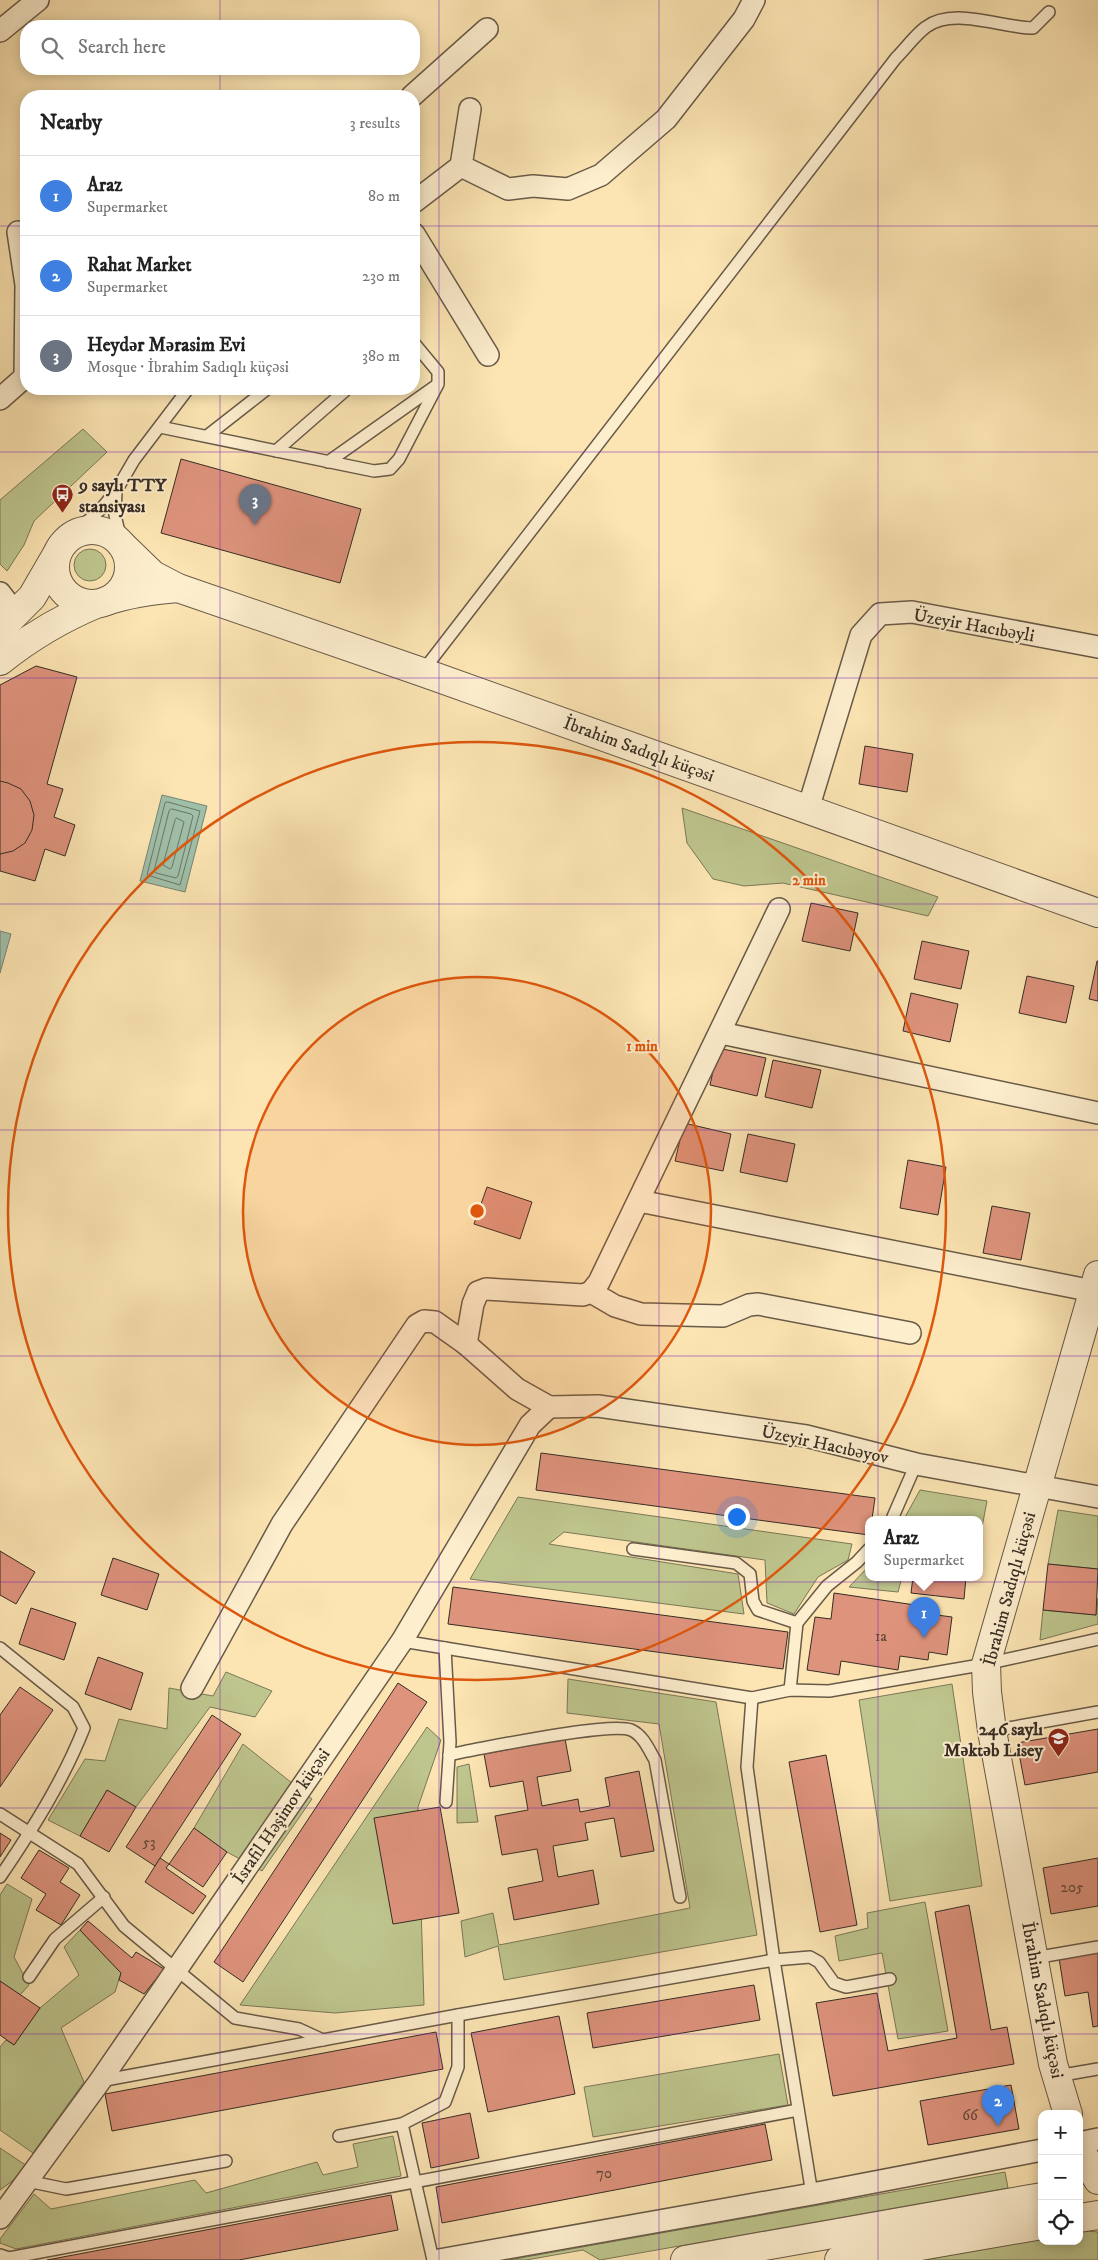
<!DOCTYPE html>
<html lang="en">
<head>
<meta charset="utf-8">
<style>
  body { margin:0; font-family:"IM FELL DW Pica",serif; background:#f6f6f6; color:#222 }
  .controls { position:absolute; right:15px; bottom:15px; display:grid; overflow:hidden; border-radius:10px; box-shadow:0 2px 12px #0003 }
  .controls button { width:45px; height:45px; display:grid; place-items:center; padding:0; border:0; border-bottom:1px solid #e0e0e0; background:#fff; color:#222; font:25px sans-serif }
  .you { position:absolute; left:736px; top:1516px; width:18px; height:18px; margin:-12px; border:4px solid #fff; border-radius:50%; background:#1a73e8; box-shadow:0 0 0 8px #1a73e833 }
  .badge { display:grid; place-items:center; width:32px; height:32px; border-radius:50%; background:#0b8043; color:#fff; font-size:16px; font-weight:700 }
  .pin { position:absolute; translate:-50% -41px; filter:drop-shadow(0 1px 2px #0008) }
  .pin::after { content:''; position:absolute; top:26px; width:18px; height:15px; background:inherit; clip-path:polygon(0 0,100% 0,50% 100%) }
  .popup { position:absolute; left:865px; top:1516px; width:118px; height:65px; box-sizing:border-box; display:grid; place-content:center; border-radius:10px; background:#fff; filter:drop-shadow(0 1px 4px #0005); font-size:16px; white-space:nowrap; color:#767676 }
  .popup b { font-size:19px; color:#222 }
  .popup::after { content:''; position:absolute; left:50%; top:100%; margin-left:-10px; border:10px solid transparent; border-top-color:#fff }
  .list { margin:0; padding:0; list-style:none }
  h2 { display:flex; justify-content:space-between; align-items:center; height:65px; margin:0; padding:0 20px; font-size:21px }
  h2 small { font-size:16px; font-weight:400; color:#767676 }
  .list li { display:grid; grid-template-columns:32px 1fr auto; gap:15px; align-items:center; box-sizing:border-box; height:80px; padding:0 20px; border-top:1px solid #e0e0e0 }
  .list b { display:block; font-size:19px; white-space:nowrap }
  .list p { margin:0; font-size:16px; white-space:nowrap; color:#767676 }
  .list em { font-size:16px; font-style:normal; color:#767676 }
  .icon { flex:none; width:28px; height:28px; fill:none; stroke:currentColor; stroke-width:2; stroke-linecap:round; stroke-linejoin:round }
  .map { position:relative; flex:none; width:1098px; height:2260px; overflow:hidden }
  .search { position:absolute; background:#fff; box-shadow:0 2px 12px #0003; left:20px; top:20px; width:400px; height:55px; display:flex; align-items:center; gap:12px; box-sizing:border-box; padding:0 18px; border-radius:20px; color:#767676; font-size:19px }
  .panel { position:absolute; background:#fff; box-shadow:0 2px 12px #0003; left:20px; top:90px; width:400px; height:305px; border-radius:20px }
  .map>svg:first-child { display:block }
  .green { fill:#bec58d; stroke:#7a7858 }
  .water { fill:#a0bfa9; stroke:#768474 }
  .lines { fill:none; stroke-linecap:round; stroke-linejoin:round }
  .shore { stroke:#6b7666; stroke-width:1 }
  .building { fill:#de937d; stroke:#362c24 }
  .service-casing { stroke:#685a48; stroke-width:14 }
  .minor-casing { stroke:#685a48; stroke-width:24 }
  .tertiary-casing { stroke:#685a48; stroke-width:30 }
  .service { stroke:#fdeece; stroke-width:11 }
  .minor { stroke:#fdeece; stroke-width:21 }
  .tertiary { stroke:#fdeece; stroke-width:28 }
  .grid { fill:none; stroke:#7b2cbf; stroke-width:1; stroke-opacity:0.55 }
  .ring { fill:none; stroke:#df570d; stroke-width:2.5 }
  .labels { text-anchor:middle; stroke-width:4; stroke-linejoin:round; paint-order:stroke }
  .number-label { font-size:15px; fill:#60463a }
  .poi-label { font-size:18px; font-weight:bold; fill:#362c24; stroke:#fdeece; text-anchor:start }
  .street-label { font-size:18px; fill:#362c24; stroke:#fdeece }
  .centre { fill:#df570d; stroke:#fdeece; stroke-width:2.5 }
  .ring-label { font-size:15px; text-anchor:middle; font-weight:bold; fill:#df570d; stroke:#fdeece; stroke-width:4; stroke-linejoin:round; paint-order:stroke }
</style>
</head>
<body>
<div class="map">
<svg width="1098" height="2260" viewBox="0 0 1098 2260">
  <rect width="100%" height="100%" fill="#fce5b3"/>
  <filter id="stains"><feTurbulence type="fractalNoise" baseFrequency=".004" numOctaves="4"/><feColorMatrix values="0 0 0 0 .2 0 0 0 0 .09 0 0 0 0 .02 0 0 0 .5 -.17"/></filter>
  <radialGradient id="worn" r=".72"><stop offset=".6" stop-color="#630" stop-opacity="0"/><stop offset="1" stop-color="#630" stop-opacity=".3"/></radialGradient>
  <g class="green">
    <path d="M 83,429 L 107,452 L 34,521 L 24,545 L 7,571 L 0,564 L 0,500 Z"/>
    <circle cx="90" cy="565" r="16"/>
    <path d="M 682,808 L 938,897 L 928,916 L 783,883 L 744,886 L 713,879 L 687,843 Z"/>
    <path d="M 920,1490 L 987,1501 L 979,1543 L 979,1519 L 904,1519 Z"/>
    <path d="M 518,1497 L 852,1544 L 848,1560 L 818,1577 L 794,1614 L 767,1603 L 765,1560 L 564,1532 L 549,1544 L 738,1574 L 744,1614 L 470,1579 Z"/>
    <path d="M 1058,1510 L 1098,1516 L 1098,1569 L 1048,1564 Z"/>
    <path d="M 869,1566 L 869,1577 L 902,1577 L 898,1592 L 849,1587 Z"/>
    <path d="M 1098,1598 L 1098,1624 L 1040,1640 L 1043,1610 L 1096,1615 Z"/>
    <path d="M 226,1672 L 272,1691 L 255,1717 L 210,1707 L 136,1807 L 107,1790 L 80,1836 L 48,1820 L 85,1759 L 105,1761 L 119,1719 L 167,1729 L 169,1688 L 213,1696 Z"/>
    <path d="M 568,1679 L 716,1702 L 757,1935 L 504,1980 L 498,1946 L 465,1957 L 461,1921 L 493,1913 L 499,1945 L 690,1908 L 659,1724 L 567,1713 Z"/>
    <path d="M 952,1684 L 982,1886 L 890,1901 L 859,1700 Z"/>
    <path d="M 427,1727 L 441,1740 L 418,1807 L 424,2005 L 335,2013 L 240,2005 Z"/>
    <path d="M 243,1744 L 312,1799 L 262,1871 L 227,1852 L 194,1828 Z"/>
    <path d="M 469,1764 L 478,1822 L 457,1823 L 457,1767 Z"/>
    <path d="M 7,1884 L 32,1899 L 14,1957 L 29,1985 L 20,1995 L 0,1981 L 0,1895 Z"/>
    <path d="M 925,1902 L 948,2031 L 898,2039 L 882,1953 L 839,1961 L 835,1936 L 868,1928 L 867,1913 Z"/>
    <path d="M 80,1930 L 121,1973 L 115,1992 L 61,2028 L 84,2082 L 33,2153 L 0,2130 L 0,2047 L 6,2040 L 14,2045 L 40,2008 L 79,1975 L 64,1947 Z"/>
    <path d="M 779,2054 L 788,2105 L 593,2137 L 584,2087 Z"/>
    <path d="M 393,2136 L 401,2176 L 16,2249 L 0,2243 L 0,2239 L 34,2194 L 51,2209 L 195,2180 L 206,2193 L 317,2162 L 323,2175 L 358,2167 L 353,2144 Z"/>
    <path d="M 0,2148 L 27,2166 L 15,2179 L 0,2190 Z"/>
    <path d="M 1005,2172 L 1008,2188 L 600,2260 L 583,2250 L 526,2260 L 509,2260 Z"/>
    <path d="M 1087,2231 L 1098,2232 L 1098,2260 L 922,2260 L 1042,2239 L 1042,2241 L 1079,2241 L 1079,2232 Z"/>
  </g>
  <g class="water">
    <path d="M 162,795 L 207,806 L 185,892 L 140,881 Z"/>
    <path d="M 0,931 L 11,934 L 0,973 Z"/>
  </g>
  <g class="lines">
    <g class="shore">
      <path d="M 168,802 L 200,811 L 180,885 L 147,875 L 165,803 Z"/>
      <path d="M 172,809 L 191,814 L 193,816 L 178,876 L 176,878 L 156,873 L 154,871 L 169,811 Z"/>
      <path d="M 177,818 L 184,822 L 172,867 L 170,869 L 163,865 L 175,820 Z"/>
    </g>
  </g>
  <g class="building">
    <path d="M 181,459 L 361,509 L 340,583 L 161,533 Z"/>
    <path d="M 36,666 L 77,677 L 47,784 L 63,789 L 54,817 L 75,825 L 65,856 L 45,849 L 35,881 L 0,871 L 0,685 Z"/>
    <path d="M 865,746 L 913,754 L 907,792 L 859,784 Z"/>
    <path d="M 0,781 L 8,783 L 21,789 L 30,801 L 34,815 L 32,830 L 25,843 L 13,851 L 0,854 Z"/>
    <path d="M 811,903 L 858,913 L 850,951 L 802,941 Z"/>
    <path d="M 922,941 L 969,951 L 961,989 L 914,979 Z"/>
    <path d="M 1097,961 L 1098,961 L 1098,1001 L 1089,999 Z"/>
    <path d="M 1027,976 L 1074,986 L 1066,1023 L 1019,1013 Z"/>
    <path d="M 911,993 L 958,1004 L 950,1042 L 903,1031 Z"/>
    <path d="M 718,1048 L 766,1058 L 757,1096 L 710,1085 Z"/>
    <path d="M 773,1060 L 821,1070 L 812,1108 L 765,1097 Z"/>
    <path d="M 684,1123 L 731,1134 L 723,1171 L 675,1161 Z"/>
    <path d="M 748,1134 L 795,1144 L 787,1182 L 740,1172 Z"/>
    <path d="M 908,1160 L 946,1167 L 938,1215 L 900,1208 Z"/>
    <path d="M 487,1187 L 532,1202 L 520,1239 L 474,1224 Z"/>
    <path d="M 992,1206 L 1030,1213 L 1021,1260 L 983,1253 Z"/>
    <path d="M 541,1453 L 875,1498 L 872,1519 L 869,1519 L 869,1535 L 536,1490 Z"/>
    <path d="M 0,1551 L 35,1572 L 16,1604 L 0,1595 Z"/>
    <path d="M 113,1558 L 159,1574 L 147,1610 L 101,1595 Z"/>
    <path d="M 1048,1564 L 1098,1569 L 1096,1615 L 1043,1610 Z"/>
    <path d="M 913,1577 L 966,1577 L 964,1599 L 911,1593 Z"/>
    <path d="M 453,1587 L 788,1632 L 783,1669 L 448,1624 Z"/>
    <path d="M 834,1593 L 915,1605 L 914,1612 L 952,1617 L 947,1655 L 929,1652 L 928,1660 L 900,1656 L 898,1670 L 841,1661 L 839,1675 L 807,1670 L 815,1617 L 831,1619 Z"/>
    <path d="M 31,1608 L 76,1623 L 64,1660 L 19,1644 Z"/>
    <path d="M 98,1657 L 143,1673 L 131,1710 L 85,1694 Z"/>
    <path d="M 398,1683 L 427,1702 L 243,1982 L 214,1962 Z"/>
    <path d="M 20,1687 L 53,1710 L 0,1787 L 0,1715 Z"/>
    <path d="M 212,1715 L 241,1734 L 155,1866 L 126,1847 Z"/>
    <path d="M 1098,1729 L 1098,1772 L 1025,1785 L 1017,1743 Z"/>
    <path d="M 565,1739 L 571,1771 L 537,1777 L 542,1806 L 578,1799 L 580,1812 L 610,1806 L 605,1778 L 639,1771 L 654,1851 L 621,1857 L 614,1818 L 585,1823 L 588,1840 L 553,1846 L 558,1877 L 593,1870 L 599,1904 L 514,1920 L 508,1888 L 543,1881 L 537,1849 L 502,1855 L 495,1816 L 528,1810 L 523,1781 L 490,1787 L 484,1754 Z"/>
    <path d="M 826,1755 L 857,1925 L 820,1932 L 789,1762 Z"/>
    <path d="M 107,1790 L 136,1807 L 109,1852 L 80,1836 Z"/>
    <path d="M 440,1807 L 459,1913 L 393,1924 L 374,1818 Z"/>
    <path d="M 194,1828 L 227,1852 L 203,1887 L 169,1864 Z"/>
    <path d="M 0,1833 L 11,1840 L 0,1857 Z"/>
    <path d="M 39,1850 L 69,1868 L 60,1882 L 80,1895 L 61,1925 L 36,1910 L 46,1894 L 21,1878 Z"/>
    <path d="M 160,1858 L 169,1864 L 166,1868 L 206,1896 L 193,1914 L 145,1882 Z"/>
    <path d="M 1098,1858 L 1098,1906 L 1051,1914 L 1043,1868 Z"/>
    <path d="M 969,1905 L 991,2030 L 1007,2027 L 1014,2064 L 833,2096 L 816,2003 L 877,1993 L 888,2051 L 957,2038 L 935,1912 Z"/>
    <path d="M 88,1921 L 132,1958 L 136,1952 L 164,1969 L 144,1994 L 119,1980 L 121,1973 L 80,1930 Z"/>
    <path d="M 1098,1952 L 1098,2026 L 1093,2027 L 1088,1992 L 1065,1996 L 1059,1958 Z"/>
    <path d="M 0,1981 L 40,2008 L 14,2045 L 0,2035 Z"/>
    <path d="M 754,1985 L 760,2020 L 593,2048 L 587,2013 Z"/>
    <path d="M 559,2016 L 575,2094 L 488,2112 L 471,2033 Z"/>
    <path d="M 436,2032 L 443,2069 L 112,2131 L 105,2094 Z"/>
    <path d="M 1011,2085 L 1019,2129 L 928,2145 L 920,2101 Z"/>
    <path d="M 470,2113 L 479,2158 L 431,2168 L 422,2123 Z"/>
    <path d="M 765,2124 L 772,2160 L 442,2223 L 436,2187 Z"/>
    <path d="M 391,2195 L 398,2230 L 239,2260 L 47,2260 Z"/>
  </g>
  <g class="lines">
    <defs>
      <g id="service">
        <path d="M 160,427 L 374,471 L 390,469 L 399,459 L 438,384 L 438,372 L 414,343"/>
        <path d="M 207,436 L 267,389"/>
        <path d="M 276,451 L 347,389"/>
        <path d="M 328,462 L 437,385"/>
        <path d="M 116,491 L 115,515 L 122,545"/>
        <path d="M 70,537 L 101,509 L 116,491 L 134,460 L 188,389"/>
        <path d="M 422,672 L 896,58 C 906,48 915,35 926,27 C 953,6 1002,28 1033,28 L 1049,12"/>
        <path d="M 892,1519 L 916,1464"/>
        <path d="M 633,1549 L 736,1563 L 750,1574 L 753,1601 L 758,1610 L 797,1623 L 827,1586 L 857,1562 L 869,1549"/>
        <path d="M 402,1641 L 752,1698 L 790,1690 L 829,1691 L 986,1664 L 1098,1639"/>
        <path d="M 0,1648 L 73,1707 L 84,1728 C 63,1781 32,1830 0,1877"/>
        <path d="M 445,1648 L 450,1742 L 446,1802"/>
        <path d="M 790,1690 L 797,1623"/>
        <path d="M 752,1698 L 747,1767 L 774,1960 L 812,2194"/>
        <path d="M 992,1731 L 1098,1712"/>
        <path d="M 449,1755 L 467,1751 C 495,1746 611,1722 631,1730 C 643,1735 649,1750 655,1760 L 680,1897"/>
        <path d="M 0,1814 L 78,1864 L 124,1926 L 235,2018 L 299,2029 L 323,2040"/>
        <path d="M 1034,1958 L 1098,1947"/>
        <path d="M 29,1977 L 55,1939 L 104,1897"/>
        <path d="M 1057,2076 L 1098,2069"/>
        <path d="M 100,2081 L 458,2015 L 774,1960 L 810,1957 L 819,1962 L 834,1983 L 846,1987 L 890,1979"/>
        <path d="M 402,2124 L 433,2260"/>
        <path d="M 339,2136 L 402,2124 L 445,2102 L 458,2067 L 458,2015"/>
        <path d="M 27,2181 L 66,2189 L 226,2161"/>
        <path d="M 0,2255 L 9,2258 L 798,2110"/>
      </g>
      <g id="minor">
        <path d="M 0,31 L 38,0"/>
        <path d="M 412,96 L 487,29"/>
        <path d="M 470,109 L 461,166 L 508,189 L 533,186 L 568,189 L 601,175 L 666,119 L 744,19 L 754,0"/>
        <path d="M 414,202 L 461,166"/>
        <path d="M 18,232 L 26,285 L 25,377"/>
        <path d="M 414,234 L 488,355"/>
        <path d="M 0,399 L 26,376"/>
        <path d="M 0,593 L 16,614"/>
        <path d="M 808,809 L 861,635 L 880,614 L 912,612 L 1098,647"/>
        <path d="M 721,1033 L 1098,1113"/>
        <path d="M 639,1201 L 1093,1291"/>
        <path d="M 591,1292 L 615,1306 L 641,1314 L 723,1316 L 749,1305 L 758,1304 L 910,1333"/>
        <path d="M 466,1344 L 473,1304 L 478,1292 L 486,1289 L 583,1295 L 591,1292 L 599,1282 L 779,909"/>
        <path d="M 549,1407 L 598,1406 L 806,1436 L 916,1464 L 1098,1497"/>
        <path d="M 192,1688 L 282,1524 L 417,1325 L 424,1321 L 435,1322 L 466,1344 L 517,1389 L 549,1407"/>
        <path d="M 1079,2143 L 1098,2139"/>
        <path d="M 0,2218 L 100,2081 L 402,1641 L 530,1425 L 549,1407"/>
        <path d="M 439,2260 L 812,2194 L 1042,2150"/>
      </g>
      <g id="tertiary">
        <circle cx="92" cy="567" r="37"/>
        <path d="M 178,588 L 422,672 L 1098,913"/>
        <path d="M 106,601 C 130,593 153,590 178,588 L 153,575 L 122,545"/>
        <path d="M 0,629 L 32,597 L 57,554"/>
        <path d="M 0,661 C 30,637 60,619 96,604"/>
        <path d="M 1068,2114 L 1053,2064 L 992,1731 L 987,1692 L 986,1664 L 1098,1275"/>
        <path d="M 1079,2148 L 1098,2180"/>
        <path d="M 1079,2218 L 1098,2215"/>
        <path d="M 685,2260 L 1042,2197"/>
        <path d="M 839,2260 L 1042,2225"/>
      </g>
    </defs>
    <use href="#service" class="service-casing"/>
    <use href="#minor" class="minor-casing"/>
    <use href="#tertiary" class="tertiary-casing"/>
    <use href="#service" class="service"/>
    <use href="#minor" class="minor"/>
    <use href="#tertiary" class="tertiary"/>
  </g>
  <path class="grid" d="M 220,0 L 220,26M 439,0 L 439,2260M 659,0 L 659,2260M 878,0 L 878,2260M 220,69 L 220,96M 0,226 L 26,226M 414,226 L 1098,226M 220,389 L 220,2260M 0,452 L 1098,452M 0,678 L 1098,678M 0,904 L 1098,904M 0,1130 L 1098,1130M 0,1356 L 1098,1356M 0,1582 L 1098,1582M 0,1808 L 1098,1808M 0,2034 L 1098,2034"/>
  <circle cx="477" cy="1211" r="234" fill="#df570d" fill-opacity=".12"/>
  <g class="ring">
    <circle cx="477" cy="1211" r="234"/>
    <circle cx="477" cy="1211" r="469"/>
  </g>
  <defs>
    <symbol id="bus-pin" viewBox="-11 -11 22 30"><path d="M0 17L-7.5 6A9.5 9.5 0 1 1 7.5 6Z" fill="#8f2418" stroke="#fdeece"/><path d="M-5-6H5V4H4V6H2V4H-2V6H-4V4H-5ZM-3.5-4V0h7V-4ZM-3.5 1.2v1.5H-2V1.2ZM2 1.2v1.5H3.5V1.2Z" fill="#fff"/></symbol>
    <symbol id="school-pin" viewBox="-11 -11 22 30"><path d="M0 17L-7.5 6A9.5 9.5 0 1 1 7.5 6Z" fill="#8f2418" stroke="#fdeece"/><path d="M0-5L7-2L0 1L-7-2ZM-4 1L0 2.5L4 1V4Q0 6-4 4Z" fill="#fff"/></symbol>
  </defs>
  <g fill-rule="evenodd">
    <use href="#bus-pin" x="50" y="482" width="25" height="34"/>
    <use href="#school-pin" x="1046" y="1726" width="25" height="34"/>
  </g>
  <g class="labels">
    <g class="number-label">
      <text x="881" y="1641">1a</text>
      <text x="149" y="1847">53</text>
      <text x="1072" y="1892">205</text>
      <text x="970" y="2120">66</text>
      <text x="604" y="2178">70</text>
    </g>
    <g class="poi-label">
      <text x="79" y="491">9 saylı TTY<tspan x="79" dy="21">stansiyası</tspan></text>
      <text x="1043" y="1735" text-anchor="end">246 saylı<tspan x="1043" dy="21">Məktəb Lisey</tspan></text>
    </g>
    <g class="street-label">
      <text transform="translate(974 625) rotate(10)" y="6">Üzeyir Hacıbəyli</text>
      <text transform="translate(639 749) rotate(20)" y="6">İbrahim Sadıqlı küçəsi</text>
      <text transform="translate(825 1444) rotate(12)" y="6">Üzeyir Hacıbəyov</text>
      <text transform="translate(1009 1589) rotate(-75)" y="6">İbrahim Sadıqlı küçəsi</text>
      <text transform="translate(281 1816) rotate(-56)" y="6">İsrafil Həşimov küçəsi</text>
      <text transform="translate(1043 2000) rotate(79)" y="6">İbrahim Sadıqlı küçəsi</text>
    </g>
  </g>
  <circle cx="477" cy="1211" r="8" class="centre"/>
  <g class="ring-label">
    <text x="809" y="885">2 min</text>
    <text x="642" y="1051">1 min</text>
  </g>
  <rect width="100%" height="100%" filter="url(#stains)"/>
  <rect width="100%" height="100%" fill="url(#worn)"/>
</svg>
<div class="controls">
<button>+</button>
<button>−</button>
<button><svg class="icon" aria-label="locate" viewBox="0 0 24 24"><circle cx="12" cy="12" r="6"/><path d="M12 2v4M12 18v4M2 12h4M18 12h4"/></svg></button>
</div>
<div class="you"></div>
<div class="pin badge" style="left:924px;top:1638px;background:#3f7fe0">1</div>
<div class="popup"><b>Araz</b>Supermarket</div>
<div class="pin badge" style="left:998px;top:2126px;background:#3f7fe0">2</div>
<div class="pin badge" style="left:255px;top:525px;background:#6b7280">3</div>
<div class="search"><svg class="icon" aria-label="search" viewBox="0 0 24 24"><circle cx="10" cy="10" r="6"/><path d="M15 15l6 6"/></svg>Search here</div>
<section class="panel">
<h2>Nearby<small>3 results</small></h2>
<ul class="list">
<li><span class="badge" style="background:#3f7fe0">1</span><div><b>Araz</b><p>Supermarket</p></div><em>80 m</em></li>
<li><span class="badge" style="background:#3f7fe0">2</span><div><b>Rahat Market</b><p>Supermarket</p></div><em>230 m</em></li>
<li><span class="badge" style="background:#6b7280">3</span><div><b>Heydər Mərasim Evi</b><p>Mosque · İbrahim Sadıqlı küçəsi</p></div><em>380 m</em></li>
</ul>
</section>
</div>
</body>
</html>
